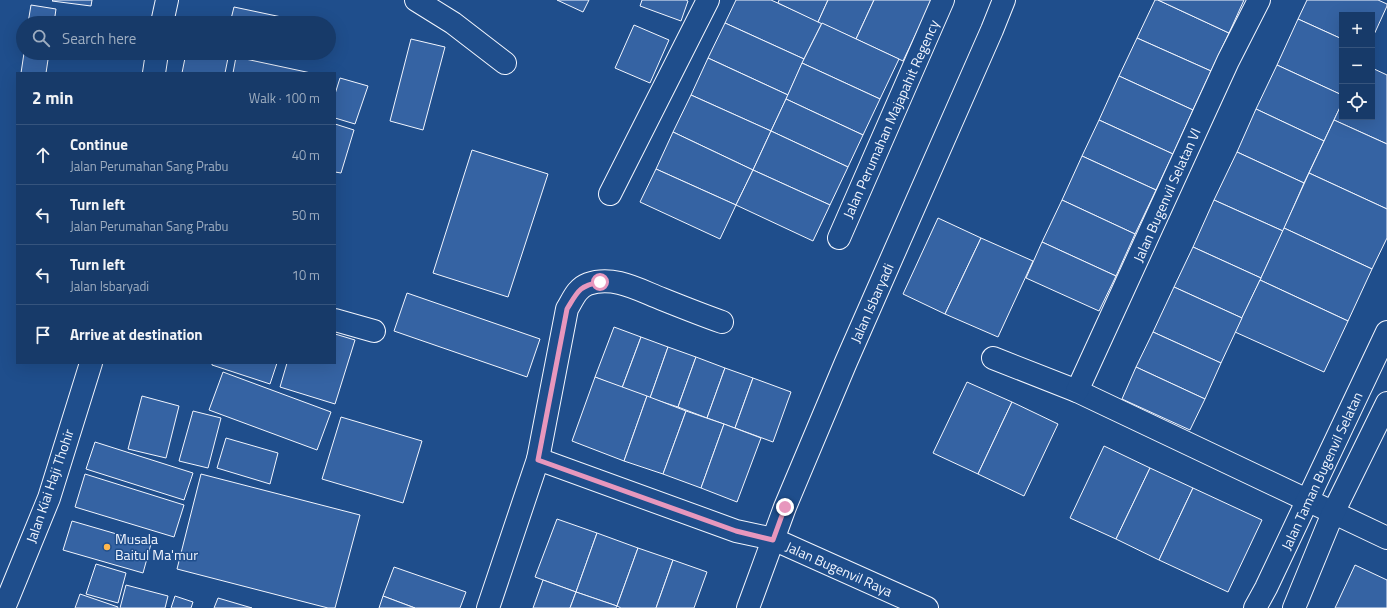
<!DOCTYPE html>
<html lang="en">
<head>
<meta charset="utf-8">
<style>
  body { margin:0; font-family:"Titillium Web",sans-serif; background:#20416f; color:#f1f3f6 }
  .controls { position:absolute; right:12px; top:12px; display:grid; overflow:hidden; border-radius:0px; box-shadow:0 4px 16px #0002 }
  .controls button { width:36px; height:36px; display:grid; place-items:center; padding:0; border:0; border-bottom:1px solid #36547d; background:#173a69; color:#f1f3f6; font:20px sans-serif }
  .stop { position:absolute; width:12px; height:12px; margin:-9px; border:3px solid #e797bd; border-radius:50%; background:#fff }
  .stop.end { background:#e797bd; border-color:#fff; box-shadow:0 1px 4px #0008 }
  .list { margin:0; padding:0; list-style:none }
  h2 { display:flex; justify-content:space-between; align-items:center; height:52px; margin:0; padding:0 16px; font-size:17px }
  h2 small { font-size:13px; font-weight:400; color:#9eadc0 }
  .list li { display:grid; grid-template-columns:26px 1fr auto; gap:12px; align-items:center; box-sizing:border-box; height:60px; padding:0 16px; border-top:1px solid #36547d }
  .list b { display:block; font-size:15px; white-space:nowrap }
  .list p { margin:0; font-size:13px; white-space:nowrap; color:#9eadc0 }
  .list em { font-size:13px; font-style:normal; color:#9eadc0 }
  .icon { flex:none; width:22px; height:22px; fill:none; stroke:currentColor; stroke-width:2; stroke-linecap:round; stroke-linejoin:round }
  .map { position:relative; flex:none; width:1387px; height:608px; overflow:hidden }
  .search { position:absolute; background:#173a69; box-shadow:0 4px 16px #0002; left:16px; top:16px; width:320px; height:44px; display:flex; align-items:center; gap:10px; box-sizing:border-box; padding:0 14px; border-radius:22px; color:#9eadc0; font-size:15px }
  .panel { position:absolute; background:#173a69; box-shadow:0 4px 16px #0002; left:16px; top:72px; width:320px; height:292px; border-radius:0px }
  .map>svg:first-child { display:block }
  .building { fill:#3563a3; stroke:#f2f6ff }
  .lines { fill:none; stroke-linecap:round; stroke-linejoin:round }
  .minor-casing { stroke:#f2f6ff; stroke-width:24 }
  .minor { stroke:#1f4e8c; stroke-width:22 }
  .route { stroke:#e797bd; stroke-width:5 }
  .poi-dot { fill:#ffb74d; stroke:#1f4e8c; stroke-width:1.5 }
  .labels { text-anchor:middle; stroke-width:3; stroke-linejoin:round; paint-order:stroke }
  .street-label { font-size:14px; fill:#f2f6ff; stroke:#1f4e8c }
  .poi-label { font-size:14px; fill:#f2f6ff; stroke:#1f4e8c; text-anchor:start }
</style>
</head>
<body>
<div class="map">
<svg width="1387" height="608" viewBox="0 0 1387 608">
  <rect width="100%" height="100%" fill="#1f4e8c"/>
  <g class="building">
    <path d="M 53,0 L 92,0 L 91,6 L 52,1 Z"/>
    <path d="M 557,0 L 589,0 L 583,12 Z"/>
    <path d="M 642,0 L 686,0 L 688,1 L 681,21 L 640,6 Z"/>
    <path d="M 736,0 L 771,0 L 822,23 L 804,59 L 725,23 Z"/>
    <path d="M 779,0 L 828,0 L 818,22 L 778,3 Z"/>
    <path d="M 828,0 L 874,0 L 856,39 L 818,22 Z"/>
    <path d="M 874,0 L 932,0 L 903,61 L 856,39 Z"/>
    <path d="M 1155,0 L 1158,0 L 1229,33 L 1211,71 L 1137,38 Z"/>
    <path d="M 1158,0 L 1244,0 L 1229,33 Z"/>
    <path d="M 1307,0 L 1378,0 L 1387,4 L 1387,6 L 1372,39 L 1372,15 L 1342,15 L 1342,39 L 1298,19 Z"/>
    <path d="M 31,5 L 56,9 L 54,23 L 28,23 Z"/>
    <path d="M 234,7 L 291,19 L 290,23 L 230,23 Z"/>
    <path d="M 1298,19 L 1342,39 L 1342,95 L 1277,65 Z"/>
    <path d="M 725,23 L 804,59 L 788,95 L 708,58 Z"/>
    <path d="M 822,23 L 899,59 L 880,99 L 802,63 Z"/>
    <path d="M 634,25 L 669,40 L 650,83 L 615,68 Z"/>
    <path d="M 1137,38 L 1211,71 L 1193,110 L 1119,76 Z"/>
    <path d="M 411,39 L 445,47 L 423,130 L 390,121 Z"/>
    <path d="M 24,53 L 49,53 L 46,73 L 21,73 Z"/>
    <path d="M 186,53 L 229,53 L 225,73 L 182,73 Z"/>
    <path d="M 259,53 L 283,53 L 282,58 Z"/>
    <path d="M 236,57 L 311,73 L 233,73 Z"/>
    <path d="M 708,58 L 788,95 L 771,131 L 691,95 Z"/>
    <path d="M 802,63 L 880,99 L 863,135 L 786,99 Z"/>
    <path d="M 1277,65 L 1342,95 L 1342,103 L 1324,141 L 1256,109 Z"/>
    <path d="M 1372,68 L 1387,75 L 1387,144 L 1334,120 L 1342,103 L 1342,117 L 1372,117 Z"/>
    <path d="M 1119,76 L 1193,110 L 1173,154 L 1099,120 Z"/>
    <path d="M 340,78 L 368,86 L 355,124 L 335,118 L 335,94 Z"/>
    <path d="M 691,95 L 771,131 L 753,170 L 673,132 Z"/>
    <path d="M 786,99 L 863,135 L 848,167 L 771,131 Z"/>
    <path d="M 1256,109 L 1324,141 L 1304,183 L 1237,152 Z"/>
    <path d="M 1099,120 L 1173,154 L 1156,190 L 1082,156 Z"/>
    <path d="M 1334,120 L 1387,144 L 1387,209 L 1309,173 Z"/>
    <path d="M 335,124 L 354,130 L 341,173 L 335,172 Z"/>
    <path d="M 771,131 L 848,167 L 830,205 L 753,170 Z"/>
    <path d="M 673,132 L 753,170 L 736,205 L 656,169 Z"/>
    <path d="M 472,150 L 548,174 L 508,297 L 433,273 Z"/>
    <path d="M 1237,152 L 1304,183 L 1283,231 L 1214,200 Z"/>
    <path d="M 1082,156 L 1156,190 L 1135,234 L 1062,200 Z"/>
    <path d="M 656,169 L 736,205 L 720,239 L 640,202 Z"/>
    <path d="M 753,170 L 830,205 L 813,241 L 736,205 Z"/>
    <path d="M 1309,173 L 1387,209 L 1387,238 L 1372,269 L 1284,228 Z"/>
    <path d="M 1062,200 L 1135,234 L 1116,276 L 1042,242 Z"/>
    <path d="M 1214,200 L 1283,231 L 1261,278 L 1193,247 Z"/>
    <path d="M 938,218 L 981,238 L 945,314 L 903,294 Z"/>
    <path d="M 1284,228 L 1372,269 L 1348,321 L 1260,280 Z"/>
    <path d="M 981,238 L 1033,261 L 998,337 L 945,314 Z"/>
    <path d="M 1042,242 L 1116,276 L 1099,311 L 1026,278 Z"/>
    <path d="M 1193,247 L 1261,278 L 1242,318 L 1174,287 Z"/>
    <path d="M 1260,280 L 1348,321 L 1324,372 L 1235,332 Z"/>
    <path d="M 1174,287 L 1242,318 L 1221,363 L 1153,332 Z"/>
    <path d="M 407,293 L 540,339 L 527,377 L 394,331 Z"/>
    <path d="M 614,327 L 641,337 L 622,388 L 595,377 Z"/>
    <path d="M 1153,332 L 1221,363 L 1205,399 L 1136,367 Z"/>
    <path d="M 335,334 L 355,340 L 335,404 L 280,387 L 287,363 L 335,363 Z"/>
    <path d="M 641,337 L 668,347 L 650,398 L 622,388 Z"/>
    <path d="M 668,347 L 696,357 L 678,407 L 650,398 Z"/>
    <path d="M 696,357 L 725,368 L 707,418 L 678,407 Z"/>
    <path d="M 212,363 L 277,363 L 270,384 L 212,365 Z"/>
    <path d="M 1136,367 L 1205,399 L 1190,430 L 1122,399 Z"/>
    <path d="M 725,368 L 753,378 L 735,428 L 707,418 Z"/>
    <path d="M 223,372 L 331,412 L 317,450 L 209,410 Z"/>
    <path d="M 595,377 L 647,396 L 624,461 L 572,441 Z"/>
    <path d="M 753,378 L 791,392 L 773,442 L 735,428 Z"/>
    <path d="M 967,382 L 1012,402 L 978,474 L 933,453 Z"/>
    <path d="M 142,396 L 179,406 L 166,458 L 128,449 Z"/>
    <path d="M 647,396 L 686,411 L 663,474 L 624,461 Z"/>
    <path d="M 1012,402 L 1058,424 L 1024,496 L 978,474 Z"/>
    <path d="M 193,411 L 221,418 L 208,468 L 179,461 Z"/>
    <path d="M 686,411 L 724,424 L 701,488 L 663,474 Z"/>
    <path d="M 341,417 L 422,441 L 403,503 L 322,479 Z"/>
    <path d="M 724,424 L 761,438 L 737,502 L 701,488 Z"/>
    <path d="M 226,438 L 278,453 L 270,484 L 217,468 Z"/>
    <path d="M 95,442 L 193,473 L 184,500 L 86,469 Z"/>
    <path d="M 1104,446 L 1150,468 L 1116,539 L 1070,518 Z"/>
    <path d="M 1150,468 L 1193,488 L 1159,560 L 1116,539 Z"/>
    <path d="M 85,474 L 184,505 L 174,537 L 75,507 Z"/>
    <path d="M 201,474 L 360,515 L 335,608 L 328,608 L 177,569 Z"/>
    <path d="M 1193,488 L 1262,520 L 1228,592 L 1159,560 Z"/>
    <path d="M 557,519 L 597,533 L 576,592 L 535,577 Z"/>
    <path d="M 72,521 L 151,544 L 143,573 L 63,550 Z"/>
    <path d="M 597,533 L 638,548 L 617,606 L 576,592 Z"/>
    <path d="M 638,548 L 673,560 L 656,608 L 621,608 L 617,606 Z"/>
    <path d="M 673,560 L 707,572 L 694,608 L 656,608 Z"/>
    <path d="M 96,564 L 126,573 L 118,603 L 86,594 Z"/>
    <path d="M 1355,565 L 1387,580 L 1387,608 L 1335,608 Z"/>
    <path d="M 394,567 L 466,592 L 460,608 L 415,608 L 383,596 Z"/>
    <path d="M 543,580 L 576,592 L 570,608 L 533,608 Z"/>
    <path d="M 126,585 L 168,596 L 165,608 L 120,608 Z"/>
    <path d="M 576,592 L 617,606 L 616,608 L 570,608 Z"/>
    <path d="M 80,594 L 118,607 L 118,608 L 75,608 Z"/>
    <path d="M 175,596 L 193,602 L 191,608 L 171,608 Z"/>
    <path d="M 383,596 L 415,608 L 379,608 Z"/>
    <path d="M 218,598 L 252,608 L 214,608 Z"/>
  </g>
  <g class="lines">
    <defs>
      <g id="minor">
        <path d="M 416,0 L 453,23 L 505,63"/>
        <path d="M 162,23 L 167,0"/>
        <path d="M 154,73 L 157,53"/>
        <path d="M 610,194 L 708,0"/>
        <path d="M 839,238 L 943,0"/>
        <path d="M 335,320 L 374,331"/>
        <path d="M 993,358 L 1077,391 L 1387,538"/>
        <path d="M 1077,391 L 1228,61 L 1259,0"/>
        <path d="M 538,459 L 736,531 L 773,539 L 927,608"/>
        <path d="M 4,608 L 49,498 L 91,363"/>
        <path d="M 488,608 L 538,459 L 567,309 C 573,299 577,288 588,284 C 614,275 639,290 662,299 C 682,307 702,315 722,322"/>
        <path d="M 748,608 L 785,507 L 846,362 L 992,30 L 1004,0"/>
        <path d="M 1255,608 L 1266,588 L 1387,332"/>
        <path d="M 1294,608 L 1333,513 L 1387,403"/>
      </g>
    </defs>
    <use href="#minor" class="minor-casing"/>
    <use href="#minor" class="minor"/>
  </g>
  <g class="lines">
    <path class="route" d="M 600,282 C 579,286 578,291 567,309 L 538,460 L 736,531 L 773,540 L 785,507"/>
  </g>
  <circle class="poi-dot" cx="107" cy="547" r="4"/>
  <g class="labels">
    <g class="street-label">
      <text transform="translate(891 119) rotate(-66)" y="5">Jalan Perumahan Majapahit Regency</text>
      <text transform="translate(1167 195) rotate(-66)" y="5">Jalan Bugenvil Selatan VI</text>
      <text transform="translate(872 303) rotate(-66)" y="5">Jalan Isbaryadi</text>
      <text transform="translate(1322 471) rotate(-65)" y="5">Jalan Taman Bugenvil Selatan</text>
      <text transform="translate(50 486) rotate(-71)" y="5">Jalan Kiai Haji Thohir</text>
      <text transform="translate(839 569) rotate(24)" y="5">Jalan Bugenvil Raya</text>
    </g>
    <g class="poi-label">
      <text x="115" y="544">Musala<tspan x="115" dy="16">Baitul Ma'mur</tspan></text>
    </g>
  </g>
</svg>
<div class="controls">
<button>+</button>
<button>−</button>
<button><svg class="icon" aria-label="locate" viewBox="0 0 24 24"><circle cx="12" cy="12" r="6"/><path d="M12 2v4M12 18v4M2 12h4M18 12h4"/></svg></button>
</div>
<div class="stop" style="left:600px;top:282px"></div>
<div class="stop end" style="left:785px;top:507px"></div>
<div class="search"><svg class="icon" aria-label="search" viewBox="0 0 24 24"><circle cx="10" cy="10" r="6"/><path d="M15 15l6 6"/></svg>Search here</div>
<section class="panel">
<h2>2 min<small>Walk · 100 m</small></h2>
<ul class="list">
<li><svg class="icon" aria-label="ahead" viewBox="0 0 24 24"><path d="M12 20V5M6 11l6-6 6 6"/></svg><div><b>Continue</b><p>Jalan Perumahan Sang Prabu</p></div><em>40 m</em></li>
<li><svg class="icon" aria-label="left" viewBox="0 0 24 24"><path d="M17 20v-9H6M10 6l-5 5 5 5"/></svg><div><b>Turn left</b><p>Jalan Perumahan Sang Prabu</p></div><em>50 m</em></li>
<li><svg class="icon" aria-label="left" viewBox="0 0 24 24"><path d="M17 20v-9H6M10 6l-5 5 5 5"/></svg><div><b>Turn left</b><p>Jalan Isbaryadi</p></div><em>10 m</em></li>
<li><svg class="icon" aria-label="arrive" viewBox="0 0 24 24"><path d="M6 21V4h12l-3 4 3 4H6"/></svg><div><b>Arrive at destination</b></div></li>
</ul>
</section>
</div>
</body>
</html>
